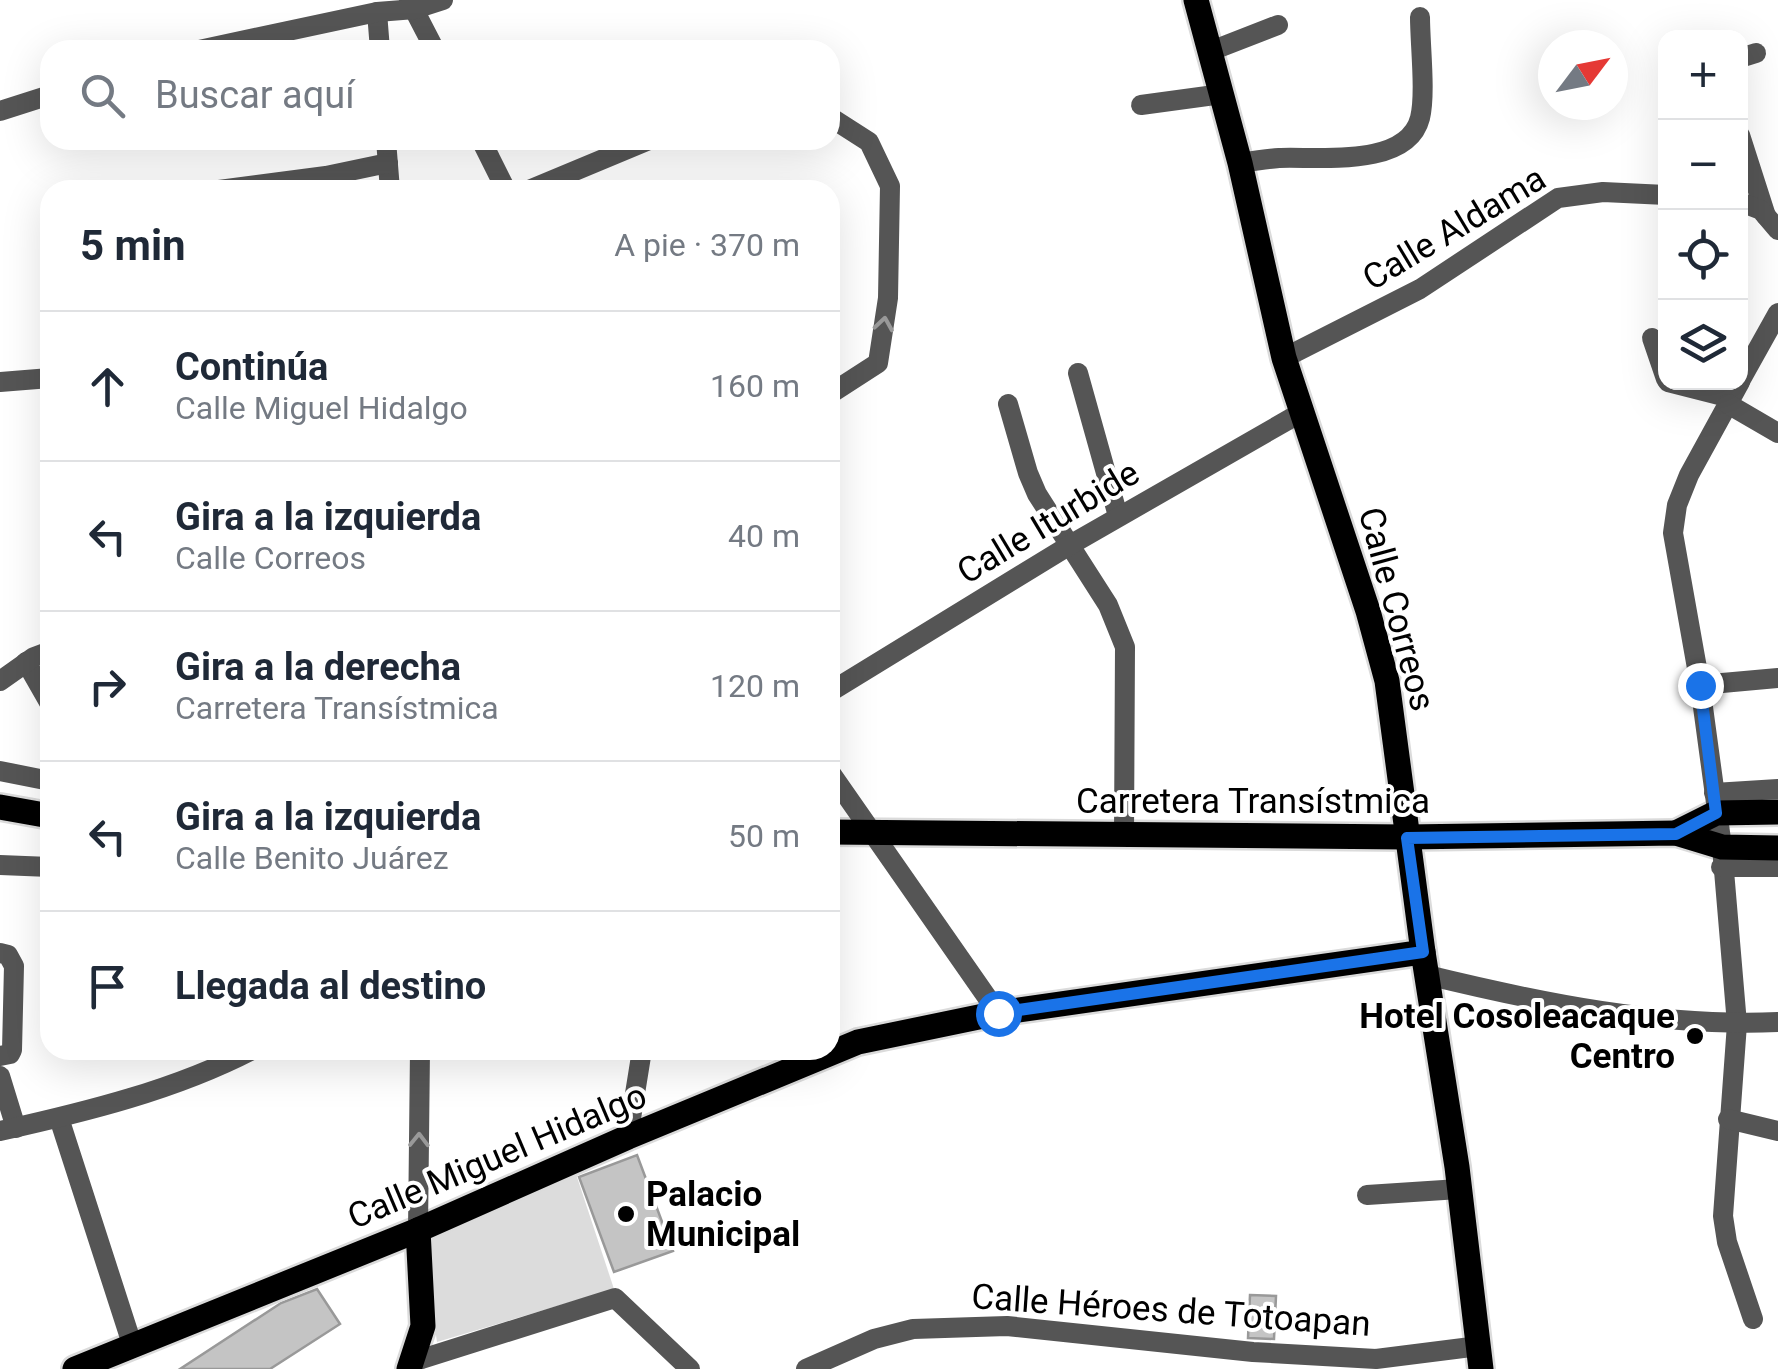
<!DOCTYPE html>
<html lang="es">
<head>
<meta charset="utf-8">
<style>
  body { margin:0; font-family:Roboto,sans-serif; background:#f6f6f7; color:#1f2937 }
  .controls { position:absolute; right:30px; top:30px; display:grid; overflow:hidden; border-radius:20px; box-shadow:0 10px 40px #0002 }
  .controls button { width:90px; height:90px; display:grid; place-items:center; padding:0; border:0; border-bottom:2px solid #e0e1e3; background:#fff; color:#1f2937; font:50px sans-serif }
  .compass { position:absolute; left:1538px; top:30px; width:90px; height:90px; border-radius:50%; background:#fff; box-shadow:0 10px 40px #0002; rotate:58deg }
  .stop { position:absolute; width:30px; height:30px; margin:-22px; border:8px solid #1a73e8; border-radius:50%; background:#fff }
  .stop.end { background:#1a73e8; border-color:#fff; box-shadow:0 2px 10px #0008 }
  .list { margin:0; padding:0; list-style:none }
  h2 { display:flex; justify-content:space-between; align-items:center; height:130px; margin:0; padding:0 40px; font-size:42px }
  h2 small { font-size:32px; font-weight:400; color:#747a83 }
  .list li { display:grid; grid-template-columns:65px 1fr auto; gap:30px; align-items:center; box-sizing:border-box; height:150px; padding:0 40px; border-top:2px solid #e0e1e3 }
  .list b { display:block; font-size:38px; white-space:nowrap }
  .list p { margin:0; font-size:32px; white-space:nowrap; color:#747a83 }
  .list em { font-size:32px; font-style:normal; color:#747a83 }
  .icon { flex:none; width:55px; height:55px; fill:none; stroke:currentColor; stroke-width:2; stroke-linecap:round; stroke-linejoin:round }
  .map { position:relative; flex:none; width:1778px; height:1369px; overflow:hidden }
  .search { position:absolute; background:#fff; box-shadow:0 10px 40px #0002; left:40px; top:40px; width:800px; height:110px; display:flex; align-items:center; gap:25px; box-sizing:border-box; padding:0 35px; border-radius:30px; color:#747a83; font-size:38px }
  .panel { position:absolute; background:#fff; box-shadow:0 10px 40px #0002; left:40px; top:180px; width:800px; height:880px; border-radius:30px }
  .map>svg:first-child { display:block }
  .green { fill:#dcdcdc }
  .building { fill:#c4c4c4; stroke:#999; stroke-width:2.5 }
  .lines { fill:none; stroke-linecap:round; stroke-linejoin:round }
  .major-casing { stroke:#dbdbdb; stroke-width:30 }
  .minor { stroke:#555; stroke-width:20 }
  .major { stroke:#000; stroke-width:25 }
  .oneway { stroke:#999 }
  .route { stroke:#1a73e8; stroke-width:12 }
  .poi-dot { fill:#000; stroke:#fff; stroke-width:4 }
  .labels { text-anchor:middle; stroke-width:8; stroke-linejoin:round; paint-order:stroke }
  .street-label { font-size:35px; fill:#000; stroke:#fff }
  .poi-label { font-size:35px; font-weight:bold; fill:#000; stroke:#fff; text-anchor:end }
</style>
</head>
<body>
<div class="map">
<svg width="1778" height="1369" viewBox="0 0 1778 1369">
  <rect width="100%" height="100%" fill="#fff"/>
  <path class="green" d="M 576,1174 L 614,1289 L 437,1342 L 422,1237 Z"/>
  <g class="building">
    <path d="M 637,1155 L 673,1251 L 614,1272 L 579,1177 Z"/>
    <path d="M 317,1289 L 340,1324 L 270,1369 L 180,1369 L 281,1303 Z"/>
    <path d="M 1250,1295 L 1276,1296 L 1274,1339 L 1248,1338 Z"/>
  </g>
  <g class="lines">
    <defs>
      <g id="major">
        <path d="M 1196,0 L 1240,163 L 1284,358 L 1368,611 L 1387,681 L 1423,952 L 1457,1167 L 1481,1369"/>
        <path d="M 0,807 L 50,816"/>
        <path d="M 830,832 L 1407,837 L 1676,833 L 1722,847 L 1778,848"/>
        <path d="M 1676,833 L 1716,813 L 1778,812"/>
        <path d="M 75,1369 L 418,1230 L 628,1137 L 858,1042 L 998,1013 L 1423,952"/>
        <path d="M 409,1369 L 423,1326 L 418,1230"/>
      </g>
    </defs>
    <use href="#major" class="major-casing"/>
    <g class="minor">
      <path d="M 409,0 L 435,50"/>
      <path d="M 377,12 L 380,50"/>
      <path d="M 199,50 L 377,12 L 415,9 L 443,0"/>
      <path d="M 1211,51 L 1278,25"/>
      <path d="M 1740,58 L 1756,53"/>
      <path d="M 1141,105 L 1222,94"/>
      <path d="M 0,111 L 50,95"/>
      <path d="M 830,117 L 869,142 L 890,186 L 888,298 L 878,363 L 830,394"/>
      <path d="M 1740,135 L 1766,216"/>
      <path d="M 386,140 L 390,190"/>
      <path d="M 481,140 L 506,190"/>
      <path d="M 1240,163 C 1253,161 1266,159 1279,158 C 1315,156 1407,169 1420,118 C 1426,94 1420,44 1420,17"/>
      <path d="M 219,190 L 326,176 L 388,163"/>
      <path d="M 529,190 L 649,140"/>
      <path d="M 1740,202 L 1761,210 L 1778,230"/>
      <path d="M 1652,338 L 1666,379"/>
      <path d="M 1284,358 L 1420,289 L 1558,198 L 1603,192 L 1666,195"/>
      <path d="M 1078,373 L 1118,516"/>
      <path d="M 1740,381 L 1778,313"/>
      <path d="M 0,382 L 50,378"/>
      <path d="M 1668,382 L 1731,398"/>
      <path d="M 1740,382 L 1689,475 L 1677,505 L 1673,533 L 1700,685 L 1722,847 L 1737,1024 L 1723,1216 L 1727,1242 L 1753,1319"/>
      <path d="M 1008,404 L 1028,473 L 1037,494 L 1108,605 L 1125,647 L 1124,836"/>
      <path d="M 1728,404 L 1778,433"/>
      <path d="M 26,662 L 50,704"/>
      <path d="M 0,681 L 34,657 L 50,651"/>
      <path d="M 1700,685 L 1778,678"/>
      <path d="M 830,692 L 1070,545 L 1302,412"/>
      <path d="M 0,771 L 50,781"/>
      <path d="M 830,772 L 998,1013"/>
      <path d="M 1714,793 L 1778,789"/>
      <path d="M 0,865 L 50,867"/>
      <path d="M 1721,867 L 1778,867"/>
      <path d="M 0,953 L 8,955 L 14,966 L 12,1050 L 10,1054 L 0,1056"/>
      <path d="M 1427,975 C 1542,1003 1659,1027 1778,1022"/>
      <path d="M 0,1076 L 16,1128"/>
      <path d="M 59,1118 L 132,1344"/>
      <path d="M 1728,1119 L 1778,1131"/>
      <path d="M 0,1131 C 85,1112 175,1090 252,1050"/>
      <path d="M 628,1137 L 642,1050"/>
      <path d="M 1367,1195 L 1459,1189"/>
      <path d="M 418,1230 L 420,1050"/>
      <path d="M 412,1362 L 615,1298 L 690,1369"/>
      <path d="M 806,1369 L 874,1339 L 913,1329 L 1007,1326 L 1253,1352 L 1376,1359 L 1479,1346"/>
    </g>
    <use href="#major" class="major"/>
  </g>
  <defs><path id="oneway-chevron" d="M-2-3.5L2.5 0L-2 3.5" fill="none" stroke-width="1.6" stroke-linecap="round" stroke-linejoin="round" transform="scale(2.5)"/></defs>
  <g class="oneway">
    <use href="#oneway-chevron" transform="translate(884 324) rotate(-81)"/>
    <use href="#oneway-chevron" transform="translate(419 1140) rotate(-89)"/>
  </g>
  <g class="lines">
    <path class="route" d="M 998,1013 L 1423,952 L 1407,838 L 1676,834 L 1716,813 L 1700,685"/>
  </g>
  <g class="poi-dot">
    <circle cx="1695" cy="1036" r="10"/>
    <circle cx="626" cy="1214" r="10"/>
  </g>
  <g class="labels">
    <g class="street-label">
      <text transform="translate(1454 228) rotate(-31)" y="12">Calle Aldama</text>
      <text transform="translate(1048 522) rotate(-31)" y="12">Calle Iturbide</text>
      <text transform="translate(1397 609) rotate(75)" y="12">Calle Correos</text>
      <text x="1253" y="813">Carretera Transístmica</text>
      <text transform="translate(497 1156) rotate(-23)" y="12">Calle Miguel Hidalgo</text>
      <text transform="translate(1171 1310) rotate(4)" y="12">Calle Héroes de Totoapan</text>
    </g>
    <g class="poi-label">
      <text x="1675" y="1028">Hotel Cosoleacaque<tspan x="1675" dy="40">Centro</tspan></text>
      <text x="646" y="1206" text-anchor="start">Palacio<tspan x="646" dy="40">Municipal</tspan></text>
    </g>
  </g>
</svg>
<div class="controls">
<button>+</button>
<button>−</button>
<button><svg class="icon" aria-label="locate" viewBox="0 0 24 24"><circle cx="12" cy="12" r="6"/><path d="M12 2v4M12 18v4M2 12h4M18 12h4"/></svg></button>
<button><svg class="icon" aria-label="layers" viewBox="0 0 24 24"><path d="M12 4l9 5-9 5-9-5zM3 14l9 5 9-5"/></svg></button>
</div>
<svg class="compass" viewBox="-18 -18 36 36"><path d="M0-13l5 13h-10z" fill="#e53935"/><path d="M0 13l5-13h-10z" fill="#747a83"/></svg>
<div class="stop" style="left:998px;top:1013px"></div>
<div class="stop end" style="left:1700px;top:685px"></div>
<div class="search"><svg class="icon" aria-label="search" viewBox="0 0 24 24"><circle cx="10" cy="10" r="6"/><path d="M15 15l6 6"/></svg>Buscar aquí</div>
<section class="panel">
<h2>5 min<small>A pie · 370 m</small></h2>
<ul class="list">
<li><svg class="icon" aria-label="ahead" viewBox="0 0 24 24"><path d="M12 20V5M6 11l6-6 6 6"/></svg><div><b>Continúa</b><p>Calle Miguel Hidalgo</p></div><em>160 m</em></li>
<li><svg class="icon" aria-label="left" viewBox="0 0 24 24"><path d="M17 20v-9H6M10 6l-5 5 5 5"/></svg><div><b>Gira a la izquierda</b><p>Calle Correos</p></div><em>40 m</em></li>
<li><svg class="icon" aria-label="right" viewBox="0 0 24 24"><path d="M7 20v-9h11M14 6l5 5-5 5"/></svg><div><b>Gira a la derecha</b><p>Carretera Transístmica</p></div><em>120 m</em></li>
<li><svg class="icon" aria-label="left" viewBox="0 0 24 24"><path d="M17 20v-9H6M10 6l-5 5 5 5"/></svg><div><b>Gira a la izquierda</b><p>Calle Benito Juárez</p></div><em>50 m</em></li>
<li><svg class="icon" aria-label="arrive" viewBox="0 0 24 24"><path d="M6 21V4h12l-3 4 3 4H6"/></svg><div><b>Llegada al destino</b></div></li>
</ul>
</section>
</div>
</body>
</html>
